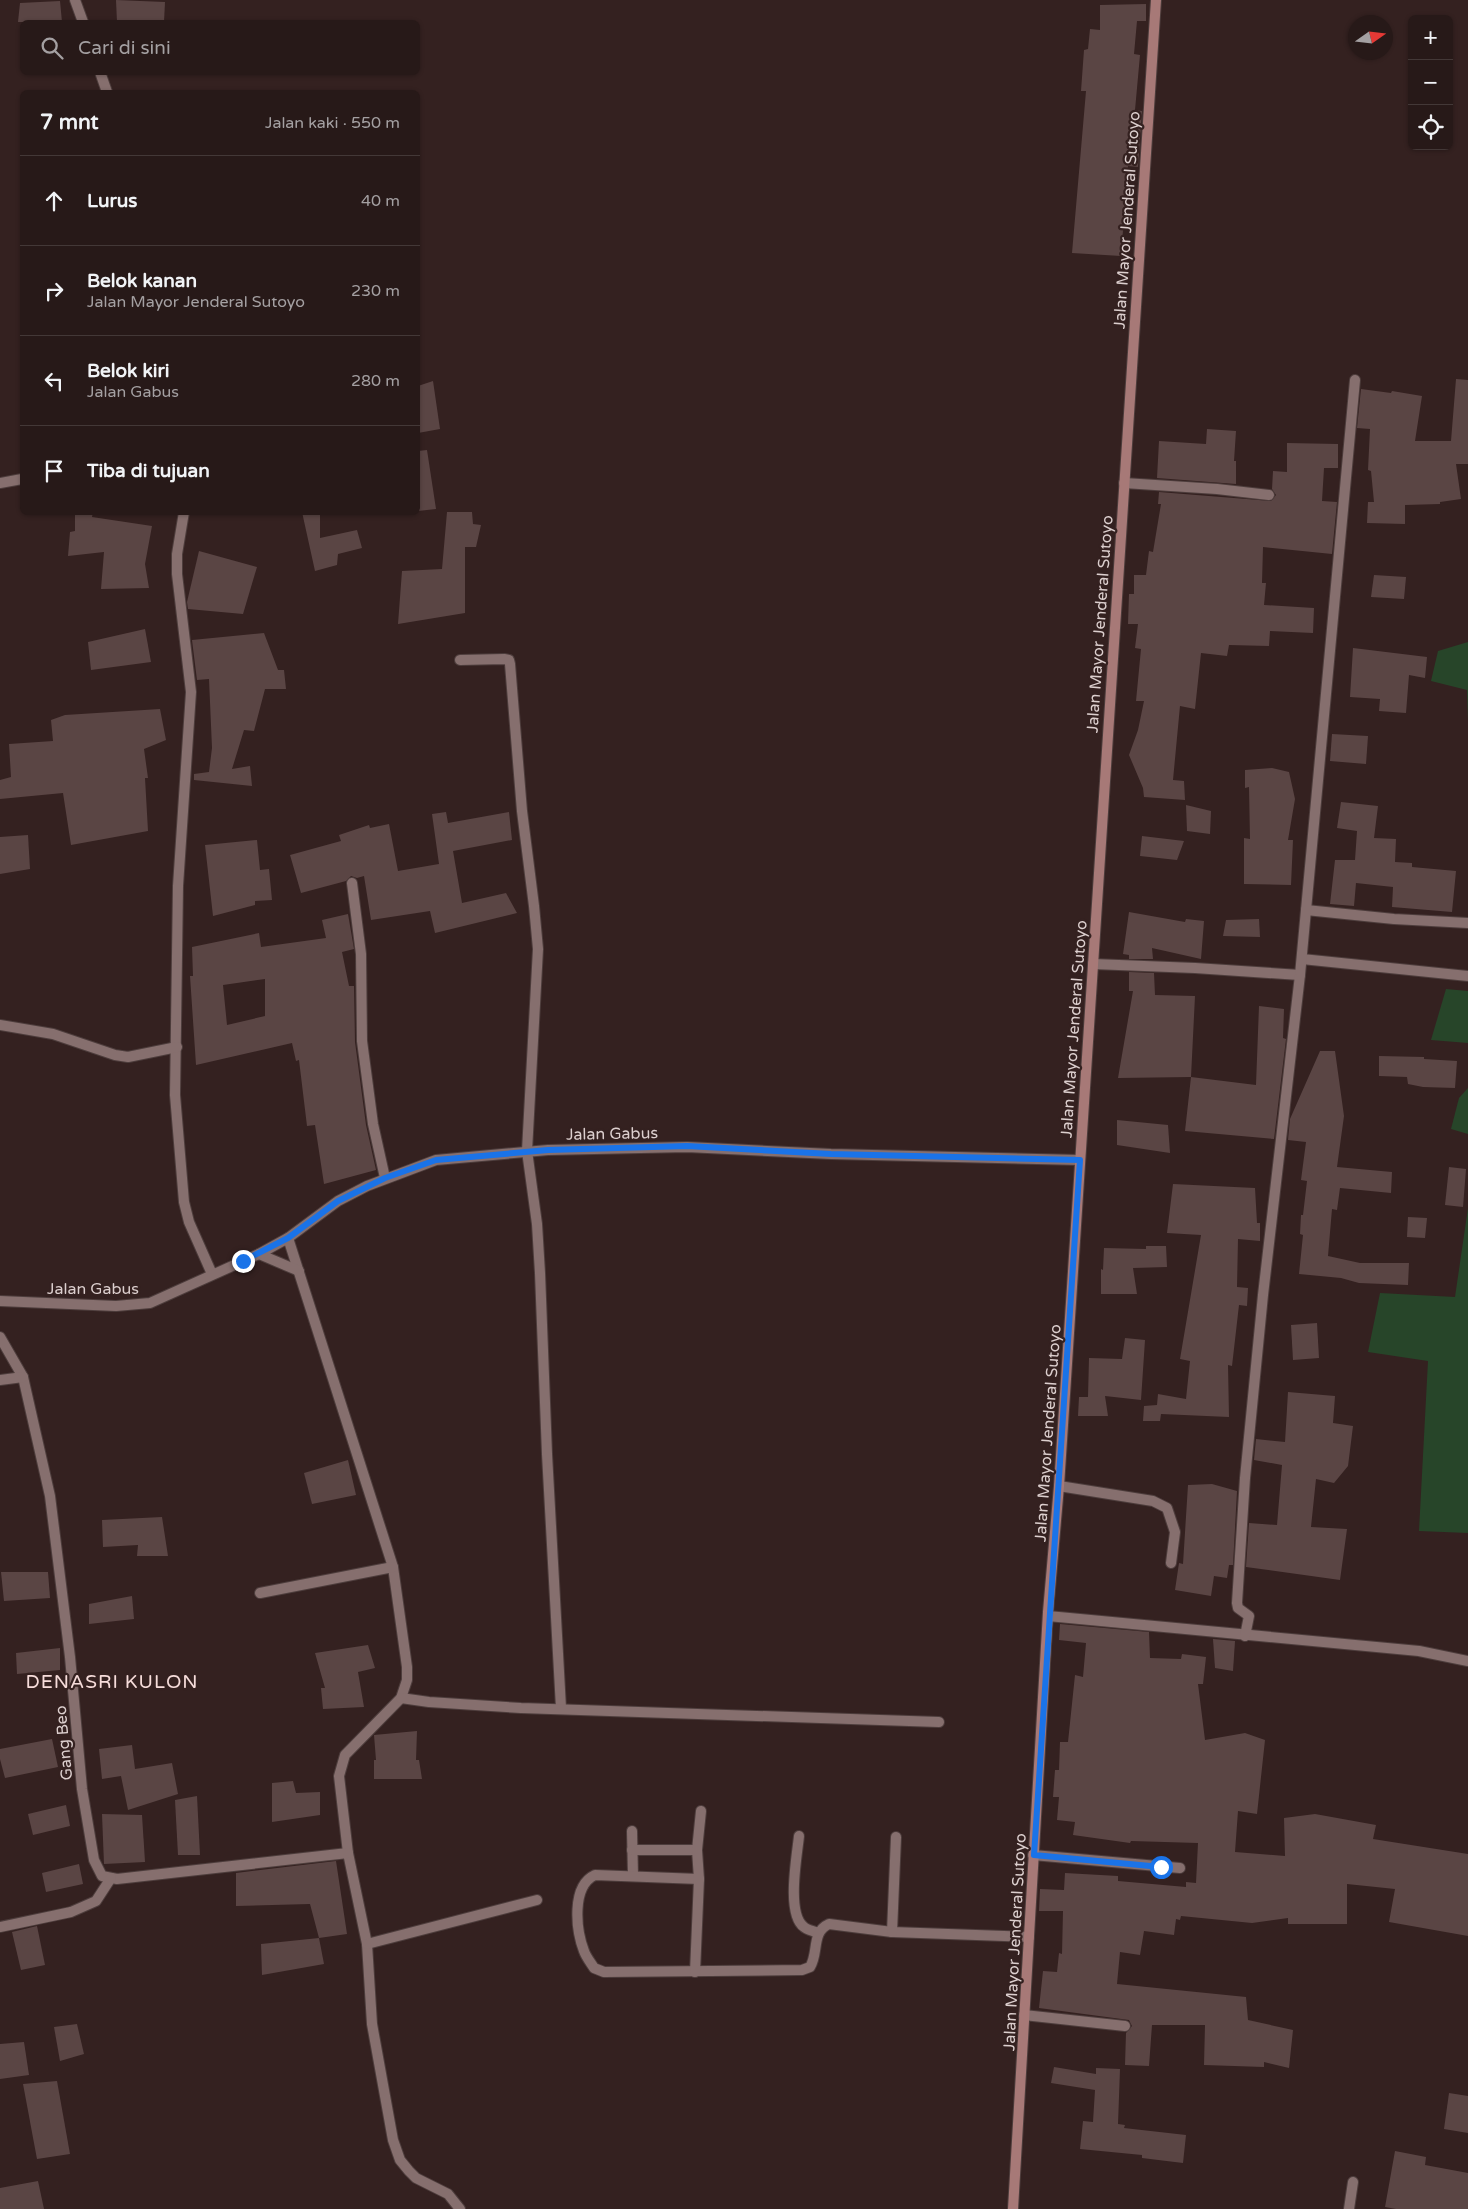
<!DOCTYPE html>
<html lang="id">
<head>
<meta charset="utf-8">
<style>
  body { margin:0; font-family:"Varela Round",sans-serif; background:#2f2221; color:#f1f3f6 }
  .controls { position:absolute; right:15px; top:15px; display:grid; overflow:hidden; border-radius:8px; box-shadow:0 1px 4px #0004 }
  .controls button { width:45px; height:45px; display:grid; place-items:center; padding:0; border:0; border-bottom:1px solid #433837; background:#271918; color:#f1f3f6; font:25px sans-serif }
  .compass { position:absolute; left:1348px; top:15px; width:45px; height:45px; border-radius:50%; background:#271918; box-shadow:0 1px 4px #0004; rotate:76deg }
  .stop { position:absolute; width:15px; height:15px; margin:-11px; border:4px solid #1a73e8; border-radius:50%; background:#fff }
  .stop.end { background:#1a73e8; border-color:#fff; box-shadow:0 1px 5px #0008 }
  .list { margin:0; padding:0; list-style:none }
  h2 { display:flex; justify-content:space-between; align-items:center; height:65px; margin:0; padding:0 20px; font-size:21px }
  h2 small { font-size:16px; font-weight:400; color:#a4a0a2 }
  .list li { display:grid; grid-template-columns:32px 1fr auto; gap:15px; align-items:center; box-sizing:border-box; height:90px; padding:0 20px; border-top:1px solid #433837 }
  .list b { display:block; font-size:19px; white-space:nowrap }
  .list p { margin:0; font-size:16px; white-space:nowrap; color:#a4a0a2 }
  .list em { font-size:16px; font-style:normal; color:#a4a0a2 }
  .icon { flex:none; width:28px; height:28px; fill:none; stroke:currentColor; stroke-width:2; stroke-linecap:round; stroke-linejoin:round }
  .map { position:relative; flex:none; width:1468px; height:2209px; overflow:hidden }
  .search { position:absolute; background:#271918; box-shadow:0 1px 4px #0004; left:20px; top:20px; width:400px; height:55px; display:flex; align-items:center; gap:12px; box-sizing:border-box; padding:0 18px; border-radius:8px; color:#a4a0a2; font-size:19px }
  .panel { position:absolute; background:#271918; box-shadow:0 1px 4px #0004; left:20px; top:90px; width:400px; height:425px; border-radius:8px }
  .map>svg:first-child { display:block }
  .green { fill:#274529 }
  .building { fill:#5a4544; fill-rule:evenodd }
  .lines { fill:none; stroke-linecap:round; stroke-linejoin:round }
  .lane-casing { stroke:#4d3d3c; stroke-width:12 }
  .street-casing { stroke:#4d3d3c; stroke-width:12 }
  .secondary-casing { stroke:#4d3d3c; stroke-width:12 }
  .lane { stroke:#866f6e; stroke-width:10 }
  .street { stroke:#866f6e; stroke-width:10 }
  .secondary { stroke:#a77977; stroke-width:10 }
  .route { stroke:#1a73e8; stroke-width:6 }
  .labels { text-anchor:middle; stroke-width:4.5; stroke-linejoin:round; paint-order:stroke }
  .street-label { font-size:16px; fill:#dccfce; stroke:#342120 }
  .quarter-label { font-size:19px; letter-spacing:1px; fill:#f6dcda; stroke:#342120 }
</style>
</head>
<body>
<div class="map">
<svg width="1468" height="2209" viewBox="0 0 1468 2209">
  <rect width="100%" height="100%" fill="#342120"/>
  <g class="green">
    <path d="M 1468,642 L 1468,721 L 1467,690 L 1431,681 L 1438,651 Z"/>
    <path d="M 1446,989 L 1468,991 L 1468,1043 L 1431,1040 Z"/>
    <path d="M 1468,1088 L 1468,1134 L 1451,1129 L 1459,1098 Z"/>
    <path d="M 1468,1208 L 1468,1533 L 1419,1531 L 1428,1361 L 1368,1352 L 1380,1293 L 1455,1297 Z"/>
  </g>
  <g class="building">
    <path d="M 116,0 L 165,2 L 164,22 L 117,22 Z"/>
    <path d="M 60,1 L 62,22 L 18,22 L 20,3 Z"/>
    <path d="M 1146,4 L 1146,21 L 1137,21 L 1134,54 L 1140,55 L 1135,110 L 1142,111 L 1138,167 L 1128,166 L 1121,256 L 1072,253 L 1086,91 L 1081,91 L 1084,50 L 1088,49 L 1090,29 L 1100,30 L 1100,5 Z"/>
    <path d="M 1456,379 L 1468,380 L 1468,464 L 1456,464 L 1461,499 L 1440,502 L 1440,504 L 1405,505 L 1405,524 L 1367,523 L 1368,502 L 1374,502 L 1371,471 L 1368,470 L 1370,429 L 1357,428 L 1361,389 L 1391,393 L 1392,391 L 1422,396 L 1415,441 L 1451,441 Z"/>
    <path d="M 433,381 L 440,429 L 418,433 L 418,386 Z"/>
    <path d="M 1207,429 L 1236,431 L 1234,461 L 1236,461 L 1236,484 L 1157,478 L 1159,441 L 1206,444 Z"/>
    <path d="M 1287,443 L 1338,444 L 1338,468 L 1324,468 L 1322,501 L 1337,502 L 1332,554 L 1263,547 L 1262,583 L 1266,583 L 1264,605 L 1314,608 L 1313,633 L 1270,631 L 1269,646 L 1229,645 L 1227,656 L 1201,653 L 1195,709 L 1180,706 L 1173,780 L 1184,781 L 1185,800 L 1144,797 L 1143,788 L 1129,755 L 1138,730 L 1144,701 L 1136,701 L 1141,649 L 1135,648 L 1138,624 L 1128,624 L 1129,594 L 1134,594 L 1134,575 L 1146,575 L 1149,551 L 1153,552 L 1161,504 L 1158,504 L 1159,492 L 1271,501 L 1276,495 L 1272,489 L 1273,471 L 1287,472 Z"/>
    <path d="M 427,450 L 436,509 L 418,511 L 418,451 Z"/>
    <path d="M 75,512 L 93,512 L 92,517 L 152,526 L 145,564 L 149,588 L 101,589 L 104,552 L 68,556 L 70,532 L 75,531 Z"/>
    <path d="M 302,512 L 320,512 L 320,538 L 357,530 L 362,548 L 338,554 L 337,565 L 315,571 Z"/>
    <path d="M 447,512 L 472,512 L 473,524 L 481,525 L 476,547 L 465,547 L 465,613 L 398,624 L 402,571 L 442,569 Z"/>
    <path d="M 199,551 L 257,567 L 243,614 L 188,609 L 187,602 Z"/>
    <path d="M 1374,575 L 1406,577 L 1404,599 L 1371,597 Z"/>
    <path d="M 145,629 L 151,662 L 91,670 L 88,642 Z"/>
    <path d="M 264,633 L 278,670 L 284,670 L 286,689 L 265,689 L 254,731 L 244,730 L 232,769 L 250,766 L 252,786 L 194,780 L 194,774 L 209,772 L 212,748 L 209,679 L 197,680 L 192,640 Z"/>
    <path d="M 1353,648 L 1427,657 L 1425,678 L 1409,675 L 1406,713 L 1379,711 L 1380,699 L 1350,697 Z"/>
    <path d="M 160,709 L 166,740 L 144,749 L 148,778 L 145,778 L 148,831 L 71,845 L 63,793 L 0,799 L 0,780 L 11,777 L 9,744 L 53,741 L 51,720 L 65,715 Z"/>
    <path d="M 1332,734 L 1368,736 L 1366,764 L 1330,761 Z"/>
    <path d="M 1272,768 L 1289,772 L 1295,799 L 1288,840 L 1293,840 L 1291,885 L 1244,884 L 1244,838 L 1250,839 L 1249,787 L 1245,788 L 1245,770 Z"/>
    <path d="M 1341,802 L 1378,806 L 1374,838 L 1396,839 L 1395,862 L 1412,863 L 1412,867 L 1456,871 L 1452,912 L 1392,907 L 1393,887 L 1356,883 L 1354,906 L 1330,904 L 1335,860 L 1355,860 L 1357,831 L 1337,828 Z"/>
    <path d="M 1186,805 L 1211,811 L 1210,834 L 1187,831 Z"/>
    <path d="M 446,812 L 448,823 L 509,812 L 512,840 L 453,851 L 462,903 L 506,893 L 517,913 L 435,933 L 430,911 L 371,920 L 364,876 L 357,878 L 351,876 L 346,881 L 301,893 L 290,855 L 341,841 L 339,835 L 369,825 L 370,828 L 389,824 L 398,871 L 439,864 L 432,814 Z"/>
    <path d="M 28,835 L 30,869 L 0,874 L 0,837 Z"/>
    <path d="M 1142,836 L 1184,841 L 1177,860 L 1140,856 Z"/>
    <path d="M 257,840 L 260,870 L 269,869 L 272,900 L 255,901 L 255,905 L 213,916 L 205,845 Z"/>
    <path d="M 1129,912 L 1185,922 L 1186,919 L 1204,921 L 1201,959 L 1152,948 L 1153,959 L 1129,959 L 1129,955 L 1123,954 Z"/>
    <path d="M 348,914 L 354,949 L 342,952 L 349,986 L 354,986 L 355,1042 L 366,1125 L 376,1170 L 324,1184 L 315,1125 L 307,1126 L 299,1060 L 296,1061 L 292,1043 L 196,1065 L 190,976 L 193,976 L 192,947 L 259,933 L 261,947 L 326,938 L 322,920 ZM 265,979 L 265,1016 L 227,1025 L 223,985 Z"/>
    <path d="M 1259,919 L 1260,937 L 1223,936 L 1226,920 Z"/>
    <path d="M 1129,972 L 1154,973 L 1155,995 L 1195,996 L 1191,1077 L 1118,1078 L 1133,991 L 1129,991 Z"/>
    <path d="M 1259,1006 L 1284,1009 L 1283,1038 L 1286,1039 L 1274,1139 L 1185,1131 L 1191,1077 L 1256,1085 Z"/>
    <path d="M 1320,1051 L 1335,1051 L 1344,1116 L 1337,1167 L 1392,1172 L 1391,1193 L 1340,1188 L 1337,1210 L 1332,1209 L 1328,1256 L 1360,1263 L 1409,1263 L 1408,1285 L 1359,1283 L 1341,1278 L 1299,1274 L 1303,1235 L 1300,1234 L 1301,1215 L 1303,1215 L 1307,1181 L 1301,1180 L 1306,1142 L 1288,1140 L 1290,1119 Z"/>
    <path d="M 1379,1056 L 1424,1057 L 1424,1059 L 1457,1061 L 1455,1088 L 1423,1087 L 1408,1084 L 1407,1077 L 1379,1076 Z"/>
    <path d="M 1117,1120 L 1168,1125 L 1170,1153 L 1117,1145 Z"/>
    <path d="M 1449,1167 L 1466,1169 L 1463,1207 L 1445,1205 Z"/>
    <path d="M 1173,1184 L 1255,1188 L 1257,1223 L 1260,1223 L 1260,1241 L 1238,1239 L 1237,1287 L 1248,1288 L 1247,1306 L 1239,1305 L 1232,1366 L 1228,1365 L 1229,1417 L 1161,1414 L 1160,1421 L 1143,1421 L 1144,1406 L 1157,1405 L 1158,1394 L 1186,1399 L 1190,1361 L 1180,1359 L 1201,1235 L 1167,1233 Z"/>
    <path d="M 1408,1217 L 1427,1218 L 1425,1238 L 1407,1237 Z"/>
    <path d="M 1146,1246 L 1166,1246 L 1167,1267 L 1133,1268 L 1137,1294 L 1101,1294 L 1101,1269 L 1103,1270 L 1104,1248 L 1146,1249 Z"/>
    <path d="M 1317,1323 L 1319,1358 L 1293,1360 L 1291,1325 Z"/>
    <path d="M 1125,1338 L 1145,1340 L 1141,1400 L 1105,1396 L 1108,1416 L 1078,1416 L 1079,1397 L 1088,1397 L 1089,1358 L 1122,1359 Z"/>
    <path d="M 1288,1392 L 1335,1396 L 1333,1423 L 1353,1426 L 1348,1466 L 1334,1483 L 1316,1479 L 1311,1527 L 1347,1529 L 1340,1580 L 1246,1567 L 1249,1523 L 1277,1525 L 1282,1465 L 1254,1460 L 1256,1439 L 1285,1442 Z"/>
    <path d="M 348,1460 L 356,1495 L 312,1504 L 304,1473 Z"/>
    <path d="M 1212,1484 L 1237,1491 L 1233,1565 L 1229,1565 L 1227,1578 L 1214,1576 L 1211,1596 L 1175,1590 L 1179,1563 L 1183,1564 L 1188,1485 Z"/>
    <path d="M 162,1517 L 168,1556 L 137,1556 L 138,1545 L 103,1547 L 102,1520 Z"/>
    <path d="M 1,1572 L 48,1572 L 50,1598 L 4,1601 Z"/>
    <path d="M 132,1596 L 134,1619 L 89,1624 L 89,1604 Z"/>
    <path d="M 1060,1624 L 1149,1632 L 1150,1658 L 1181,1659 L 1182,1654 L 1206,1657 L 1203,1684 L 1198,1684 L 1205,1740 L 1245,1733 L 1265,1740 L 1257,1814 L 1238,1811 L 1235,1852 L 1285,1856 L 1284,1818 L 1315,1814 L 1376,1825 L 1373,1839 L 1468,1854 L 1468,1936 L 1389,1922 L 1395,1889 L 1347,1884 L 1347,1924 L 1288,1924 L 1288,1918 L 1252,1923 L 1181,1916 L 1180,1920 L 1176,1919 L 1174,1935 L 1144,1931 L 1140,1955 L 1120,1952 L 1117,1984 L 1246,1997 L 1248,2020 L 1293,2030 L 1289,2068 L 1264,2062 L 1264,2067 L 1204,2065 L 1205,2025 L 1152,2025 L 1149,2066 L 1125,2065 L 1126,2033 L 1132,2026 L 1129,2020 L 1039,2008 L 1043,1971 L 1057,1972 L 1059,1953 L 1062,1954 L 1063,1911 L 1039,1911 L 1040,1889 L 1064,1890 L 1065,1873 L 1118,1876 L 1118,1881 L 1186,1887 L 1186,1882 L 1196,1883 L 1198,1843 L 1131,1841 L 1130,1843 L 1073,1835 L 1075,1822 L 1057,1820 L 1059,1797 L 1053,1797 L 1055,1770 L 1059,1770 L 1060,1742 L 1068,1742 L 1075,1675 L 1083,1677 L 1086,1643 L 1059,1640 Z"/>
    <path d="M 1213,1639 L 1235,1641 L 1233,1671 L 1215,1668 Z"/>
    <path d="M 368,1645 L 375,1668 L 358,1672 L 364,1707 L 323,1709 L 321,1688 L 325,1688 L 315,1653 Z"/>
    <path d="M 60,1648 L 60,1670 L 17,1674 L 16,1653 Z"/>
    <path d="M 417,1731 L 416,1760 L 419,1760 L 422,1779 L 374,1779 L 374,1760 L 376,1760 L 374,1735 Z"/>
    <path d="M 52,1739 L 58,1767 L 5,1778 L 0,1759 L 0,1749 Z"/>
    <path d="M 132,1745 L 135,1769 L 172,1763 L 178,1794 L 128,1810 L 121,1776 L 102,1779 L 99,1749 Z"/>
    <path d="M 293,1781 L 296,1793 L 320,1792 L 320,1815 L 272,1822 L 272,1783 Z"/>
    <path d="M 197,1796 L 200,1855 L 178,1855 L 175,1800 Z"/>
    <path d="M 66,1805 L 70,1826 L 33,1835 L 28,1814 Z"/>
    <path d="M 102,1814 L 142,1815 L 145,1862 L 104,1864 Z"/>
    <path d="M 336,1861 L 347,1934 L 319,1938 L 310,1904 L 236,1906 L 236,1873 Z"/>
    <path d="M 79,1864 L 83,1884 L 46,1892 L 42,1873 Z"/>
    <path d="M 37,1926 L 45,1965 L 21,1970 L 12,1932 Z"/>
    <path d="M 319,1938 L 324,1964 L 262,1975 L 261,1944 Z"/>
    <path d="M 77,2024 L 84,2054 L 60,2061 L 54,2027 Z"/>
    <path d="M 24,2042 L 29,2075 L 0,2079 L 0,2044 Z"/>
    <path d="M 1054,2067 L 1096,2074 L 1096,2068 L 1120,2069 L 1118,2124 L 1125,2125 L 1124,2128 L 1186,2135 L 1183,2163 L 1142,2158 L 1142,2155 L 1080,2149 L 1083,2121 L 1093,2122 L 1095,2090 L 1051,2083 Z"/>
    <path d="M 57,2081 L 70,2154 L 37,2159 L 23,2084 Z"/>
    <path d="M 1449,2093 L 1468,2096 L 1468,2133 L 1444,2129 Z"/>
    <path d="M 1395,2151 L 1426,2157 L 1425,2165 L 1468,2173 L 1468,2209 L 1396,2209 L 1385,2207 Z"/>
    <path d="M 38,2181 L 44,2209 L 0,2209 L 0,2188 Z"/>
  </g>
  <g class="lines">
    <defs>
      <path id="lane" d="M 1059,1486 L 1153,1501 L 1167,1508 L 1175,1532 L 1171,1563"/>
      <g id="street">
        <path d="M 75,0 L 83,22"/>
        <path d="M 100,72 L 107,92"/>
        <path d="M 0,483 L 22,479"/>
        <path d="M 1124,483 L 1217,489 L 1269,495"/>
        <path d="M 184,512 L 177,554 L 177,574 L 191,692 L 178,886 L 175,1095 L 184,1202 L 189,1222 L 212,1274"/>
        <path d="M 460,660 L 504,659 L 509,660 L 510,664 L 522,811 L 534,906 L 538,949 L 527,1151 L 537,1224 L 540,1273 L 547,1454 L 561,1708"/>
        <path d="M 352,883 L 361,954 L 362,1041 L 373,1124 L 385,1178"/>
        <path d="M 1306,910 L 1394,919 L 1468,923"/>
        <path d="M 1302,959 L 1468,976"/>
        <path d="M 1093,964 L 1195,968 L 1300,975"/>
        <path d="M 0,1025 L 53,1034 L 115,1055 L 128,1057 L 177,1047"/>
        <path d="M 288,1238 L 393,1567 L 407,1667 L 407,1680 L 401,1698 L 345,1755 L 339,1776 L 348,1853 L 367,1944 L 372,2024 L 393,2140 L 400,2160 L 409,2171 L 416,2178 L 448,2194 L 460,2209"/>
        <path d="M 259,1254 L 299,1271"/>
        <path d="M 0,1301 L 116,1306 L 150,1303 L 259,1254 L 288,1238 L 338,1201 L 367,1186 L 436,1160 L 548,1150 L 687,1147 L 831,1154 L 1080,1160"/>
        <path d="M 0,1337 L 23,1377 L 50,1496 L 70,1657 L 82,1789 L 94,1860 L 102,1876 L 117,1879 L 348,1853"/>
        <path d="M 0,1380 L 23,1377"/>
        <path d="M 260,1593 L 393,1567"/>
        <path d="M 1048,1616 L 1419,1651 L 1468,1661"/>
        <path d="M 1245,1636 L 1249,1616 L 1238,1608 L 1237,1603 L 1245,1478 L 1263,1295 L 1300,975 L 1355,380"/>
        <path d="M 401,1698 L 429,1702 L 521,1708 L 939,1722"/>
        <path d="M 632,1831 L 633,1876"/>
        <path d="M 799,1836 C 797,1856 786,1914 804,1927 C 807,1930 814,1931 818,1933"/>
        <path d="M 632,1850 L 697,1850"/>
        <path d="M 1033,1855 L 1180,1868"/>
        <path d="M 699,1879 L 595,1875 C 571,1886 576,1930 584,1951 C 586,1957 591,1963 594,1968 L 604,1972 L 802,1970 L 810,1967 C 819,1953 811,1932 829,1924 L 892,1932 L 1029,1937"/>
        <path d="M 0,1927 L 71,1912 L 96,1901 L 111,1878"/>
        <path d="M 892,1932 L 896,1837"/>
        <path d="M 367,1944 L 537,1900"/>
        <path d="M 695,1972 L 699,1879 L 697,1850 L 701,1811"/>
        <path d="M 1024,2015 L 1125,2026"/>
        <path d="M 1349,2209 L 1353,2182"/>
      </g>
      <path id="secondary" d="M 1013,2209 L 1048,1612 L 1059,1486 L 1156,0"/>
    </defs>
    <use href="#lane" class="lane-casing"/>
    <use href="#street" class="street-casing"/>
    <use href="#secondary" class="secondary-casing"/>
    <use href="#lane" class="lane"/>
    <use href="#street" class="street"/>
    <use href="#secondary" class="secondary"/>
  </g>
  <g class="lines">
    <path class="route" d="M 243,1261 L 288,1238 L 338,1201 L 385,1178 L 436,1160 L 548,1150 L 687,1146 L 831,1154 L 1080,1160 L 1034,1855 L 1161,1867"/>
  </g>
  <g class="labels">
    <g class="street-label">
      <text transform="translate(1126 220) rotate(-86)" y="6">Jalan Mayor Jenderal Sutoyo</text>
      <text transform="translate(1099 624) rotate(-86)" y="6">Jalan Mayor Jenderal Sutoyo</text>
      <text transform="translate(1073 1029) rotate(-86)" y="6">Jalan Mayor Jenderal Sutoyo</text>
      <text transform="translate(612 1133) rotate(-1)" y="6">Jalan Gabus</text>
      <text x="93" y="1294">Jalan Gabus</text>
      <text transform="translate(1047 1433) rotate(-86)" y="6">Jalan Mayor Jenderal Sutoyo</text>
      <text transform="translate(63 1743) rotate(-95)" y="6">Gang Beo</text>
      <text transform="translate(1014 1942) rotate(-87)" y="6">Jalan Mayor Jenderal Sutoyo</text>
    </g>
    <g class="quarter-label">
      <text x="112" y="1688">DENASRI KULON</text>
    </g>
  </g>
</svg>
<div class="controls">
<button>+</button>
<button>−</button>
<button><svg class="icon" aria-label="locate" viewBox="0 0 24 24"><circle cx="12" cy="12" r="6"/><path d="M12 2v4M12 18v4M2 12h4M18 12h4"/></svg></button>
</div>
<svg class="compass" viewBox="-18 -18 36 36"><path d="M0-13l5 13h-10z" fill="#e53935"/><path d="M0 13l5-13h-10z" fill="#a4a0a2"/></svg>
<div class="stop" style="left:1161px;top:1867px"></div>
<div class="stop end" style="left:243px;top:1261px"></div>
<div class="search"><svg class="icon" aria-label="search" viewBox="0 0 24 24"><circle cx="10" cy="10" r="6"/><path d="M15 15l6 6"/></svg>Cari di sini</div>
<section class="panel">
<h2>7 mnt<small>Jalan kaki · 550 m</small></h2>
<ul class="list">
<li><svg class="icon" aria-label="ahead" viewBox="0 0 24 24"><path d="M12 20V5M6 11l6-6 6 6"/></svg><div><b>Lurus</b></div><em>40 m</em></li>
<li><svg class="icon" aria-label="right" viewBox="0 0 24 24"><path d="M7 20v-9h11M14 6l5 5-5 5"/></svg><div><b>Belok kanan</b><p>Jalan Mayor Jenderal Sutoyo</p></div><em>230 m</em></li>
<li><svg class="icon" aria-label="left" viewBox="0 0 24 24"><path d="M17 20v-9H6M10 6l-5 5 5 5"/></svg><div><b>Belok kiri</b><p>Jalan Gabus</p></div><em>280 m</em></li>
<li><svg class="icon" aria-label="arrive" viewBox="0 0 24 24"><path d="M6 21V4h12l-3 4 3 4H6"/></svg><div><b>Tiba di tujuan</b></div></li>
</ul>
</section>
</div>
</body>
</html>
